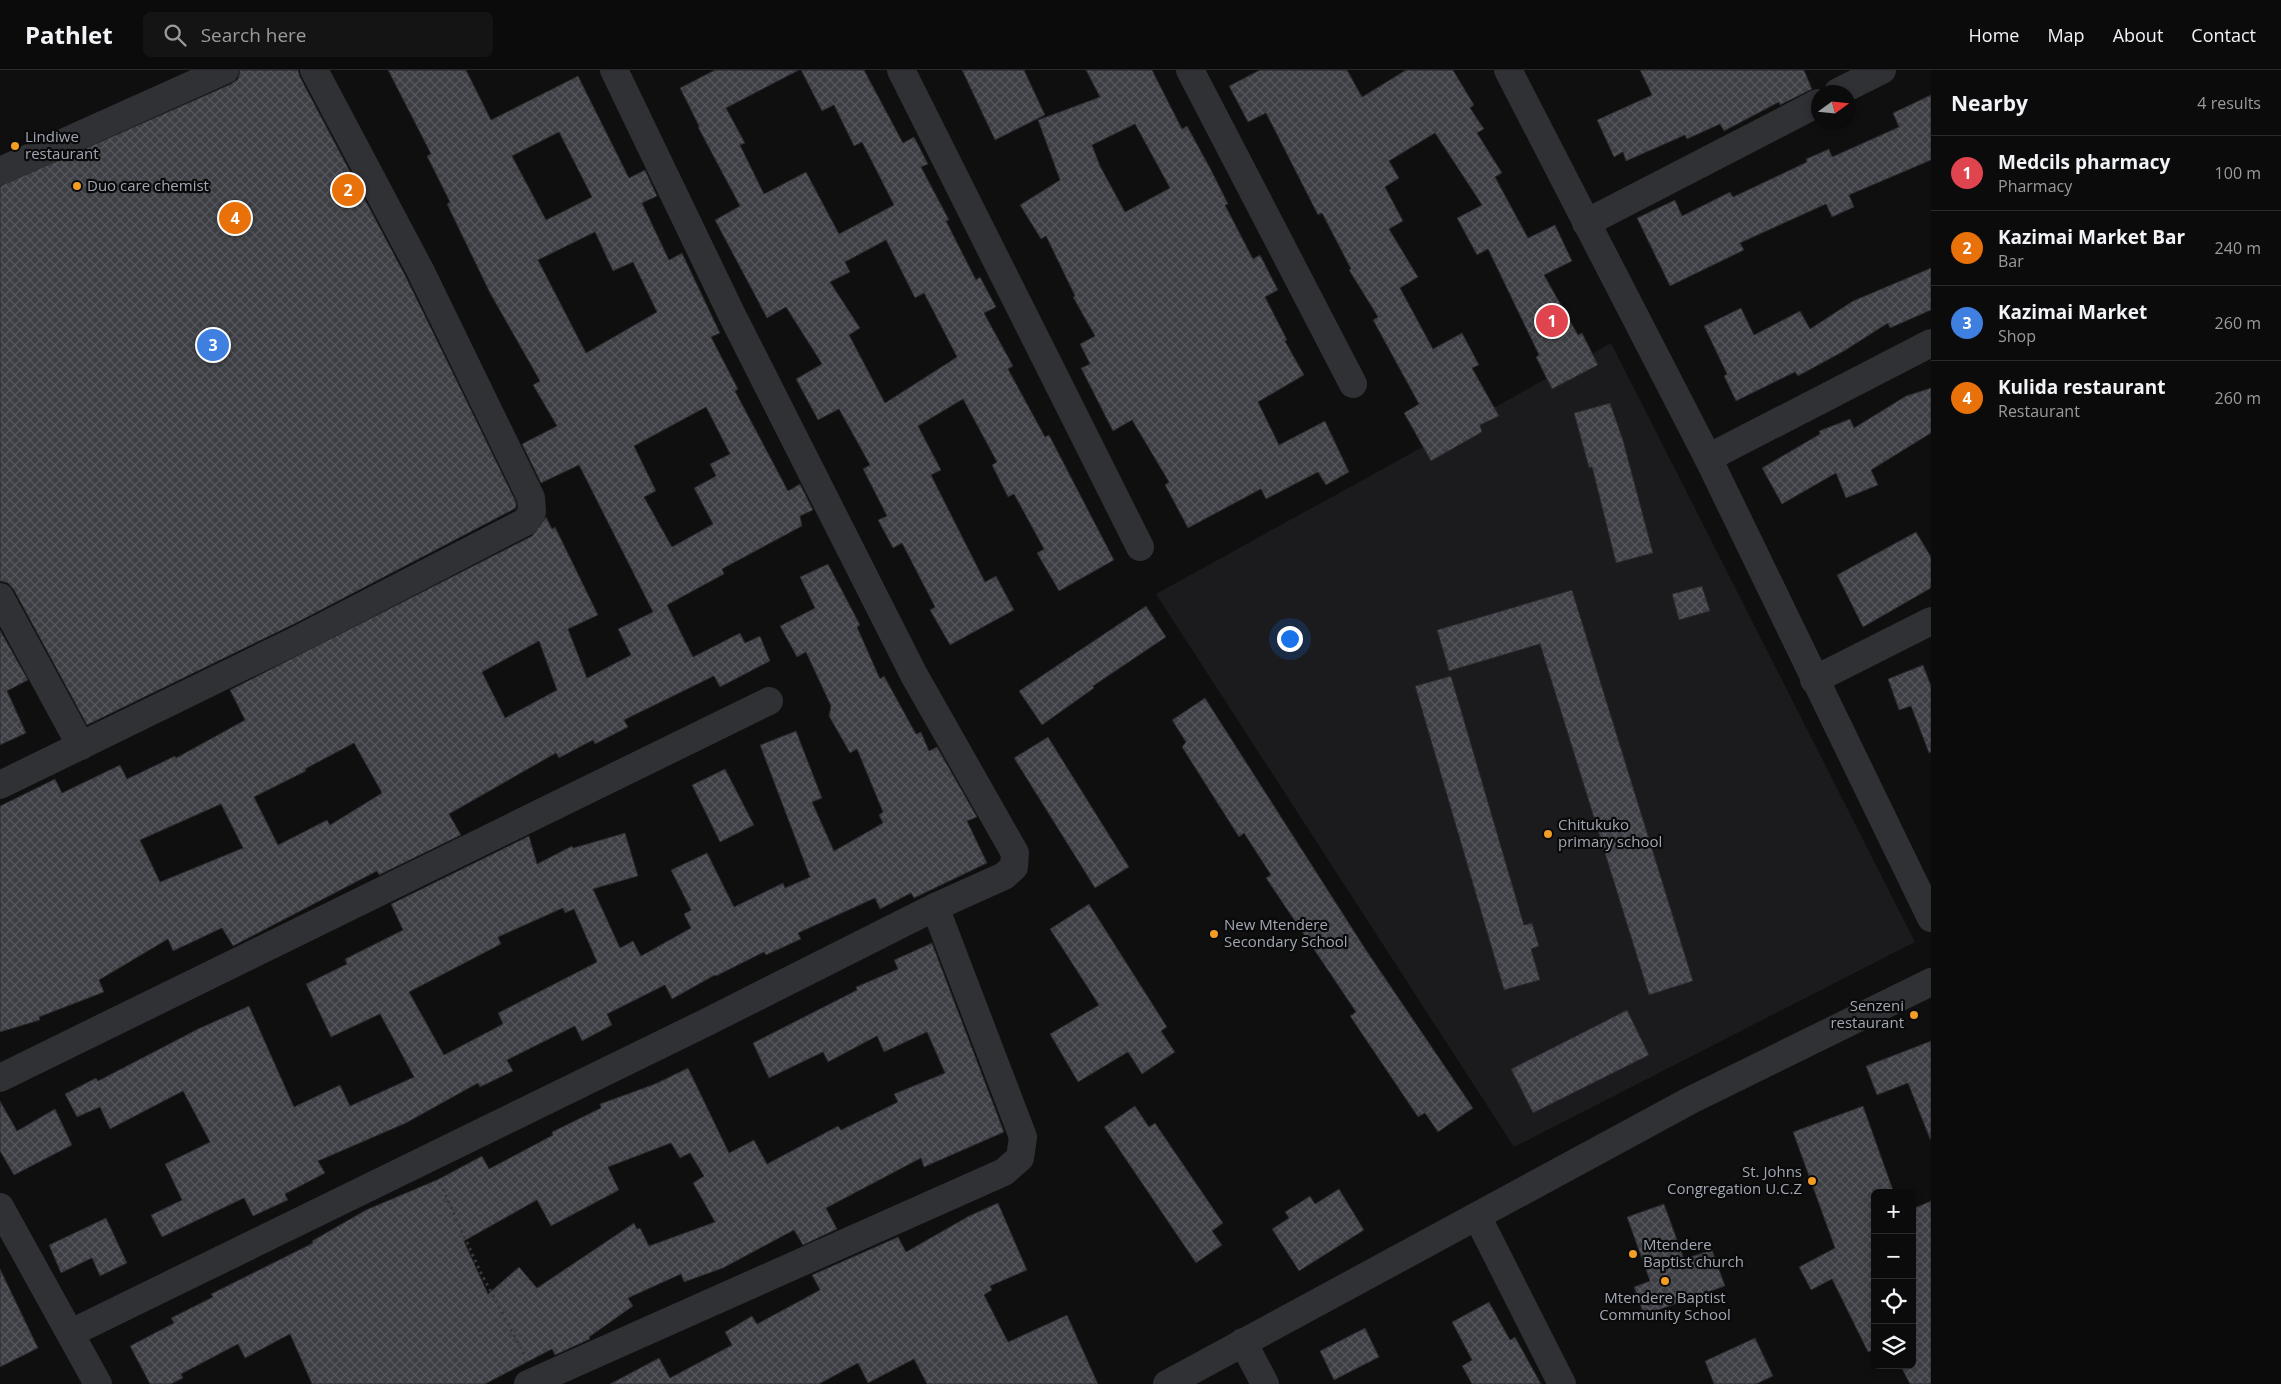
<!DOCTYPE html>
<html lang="en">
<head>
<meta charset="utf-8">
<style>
  body { margin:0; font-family:"Open Sans",sans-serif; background:#141415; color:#f1f3f6 }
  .controls { position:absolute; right:15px; bottom:15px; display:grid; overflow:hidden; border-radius:8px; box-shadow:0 2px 8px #0003 }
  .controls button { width:45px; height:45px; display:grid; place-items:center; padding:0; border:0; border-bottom:1px solid #2b2b2d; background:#0b0b0c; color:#f1f3f6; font:25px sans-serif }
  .compass { position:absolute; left:1811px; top:15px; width:45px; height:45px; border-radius:50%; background:#0b0b0c; box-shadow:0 2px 8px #0003; rotate:75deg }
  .you { position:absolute; left:1289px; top:568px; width:18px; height:18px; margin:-12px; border:4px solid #fff; border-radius:50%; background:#1a73e8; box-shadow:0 0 0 8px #1a73e833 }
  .badge { display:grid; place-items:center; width:32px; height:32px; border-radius:50%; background:#ea580c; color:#fff; font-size:16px; font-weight:700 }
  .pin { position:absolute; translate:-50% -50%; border:2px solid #fff; box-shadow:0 1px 5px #0006 }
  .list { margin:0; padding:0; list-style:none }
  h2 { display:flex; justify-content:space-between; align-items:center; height:65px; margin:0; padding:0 20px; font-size:21px }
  h2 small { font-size:16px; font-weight:400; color:#9a9b9d }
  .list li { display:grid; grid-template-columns:32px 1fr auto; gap:15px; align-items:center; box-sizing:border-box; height:75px; padding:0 20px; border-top:1px solid #2b2b2d }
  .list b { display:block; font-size:19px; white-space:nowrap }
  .list p { margin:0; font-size:16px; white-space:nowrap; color:#9a9b9d }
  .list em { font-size:16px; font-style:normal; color:#9a9b9d }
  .icon { flex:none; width:28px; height:28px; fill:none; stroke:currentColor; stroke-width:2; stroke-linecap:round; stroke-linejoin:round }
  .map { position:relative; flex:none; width:1931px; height:1314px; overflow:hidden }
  header { display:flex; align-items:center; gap:30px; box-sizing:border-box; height:70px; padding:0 25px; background:#0b0b0c; border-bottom:1px solid #2b2b2d }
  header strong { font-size:24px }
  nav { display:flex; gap:28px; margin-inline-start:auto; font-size:18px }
  .search { width:350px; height:45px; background:#141415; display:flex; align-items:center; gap:12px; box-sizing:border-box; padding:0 18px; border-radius:8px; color:#9a9b9d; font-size:19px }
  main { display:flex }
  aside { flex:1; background:#0b0b0c }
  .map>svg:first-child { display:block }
  .built { fill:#1b1b1d }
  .building { fill:url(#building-cross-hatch); stroke:#29292c; fill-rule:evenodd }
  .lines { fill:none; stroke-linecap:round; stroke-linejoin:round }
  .path { stroke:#36383c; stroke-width:3; stroke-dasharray:2.5 4; stroke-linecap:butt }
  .minor { stroke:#303135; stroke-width:28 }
  .poi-dot { fill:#f39d24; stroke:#0a0a0b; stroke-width:2 }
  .labels { text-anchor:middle; stroke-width:4.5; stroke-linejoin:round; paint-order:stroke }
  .poi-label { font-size:15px; fill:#a0a7b2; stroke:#0a0a0b; text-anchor:start }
</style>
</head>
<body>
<header>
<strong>Pathlet</strong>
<div class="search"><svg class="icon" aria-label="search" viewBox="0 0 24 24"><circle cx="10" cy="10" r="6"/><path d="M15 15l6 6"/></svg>Search here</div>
<nav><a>Home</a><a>Map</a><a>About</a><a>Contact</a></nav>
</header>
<main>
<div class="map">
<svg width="1931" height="1314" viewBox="0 0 1931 1314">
  <defs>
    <pattern id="building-cross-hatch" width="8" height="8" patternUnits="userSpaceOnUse" patternTransform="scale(1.25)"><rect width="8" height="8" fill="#3e3f44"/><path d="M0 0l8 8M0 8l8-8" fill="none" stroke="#57585d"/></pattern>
  </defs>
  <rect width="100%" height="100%" fill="#0f0f10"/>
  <path class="built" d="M 1611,273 L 1915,872 L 1514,1077 L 1156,524 Z"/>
  <g class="building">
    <path d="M 240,0 L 298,0 L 300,7 L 406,207 L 516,432 L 516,438 L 294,554 L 87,655 L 14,520 L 8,513 L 0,511 L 0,116 L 231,14 L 238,9 Z"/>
    <path d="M 388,0 L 466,0 L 491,50 L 578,6 L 629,108 L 645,100 L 657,126 L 642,133 L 669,190 L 682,183 L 720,263 L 711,267 L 738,319 L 735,321 L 788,421 L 800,414 L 813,440 L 800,446 L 802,456 L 722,499 L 724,504 L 667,535 L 693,587 L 740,563 L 745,573 L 760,566 L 770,591 L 720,617 L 714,606 L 624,650 L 628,657 L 595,674 L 593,670 L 559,688 L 556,683 L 449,744 L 461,765 L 379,805 L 377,801 L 233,876 L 222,858 L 173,881 L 168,869 L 99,910 L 104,922 L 39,947 L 40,950 L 0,962 L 0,736 L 55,709 L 62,723 L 120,695 L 127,709 L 175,686 L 176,688 L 245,650 L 230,620 L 532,466 L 546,447 L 552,459 L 555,457 L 598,545 L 568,559 L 587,608 L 631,585 L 618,559 L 653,542 L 579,395 L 541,413 L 522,374 L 557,356 L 533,315 L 540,311 L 490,223 L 447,134 L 450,132 L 427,86 L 431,84 ZM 559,62 L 592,127 L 546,150 L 512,86 ZM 595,162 L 613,201 L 633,192 L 657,242 L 586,283 L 538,190 ZM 706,337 L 730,384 L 710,394 L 716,406 L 694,418 L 713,454 L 672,477 L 644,427 L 656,421 L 634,376 ZM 539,571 L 557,620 L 505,648 L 482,602 ZM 354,673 L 382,723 L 330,755 L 327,750 L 278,775 L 254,727 L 306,701 L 305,699 ZM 221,734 L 243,778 L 160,812 L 140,770 Z"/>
    <path d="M 715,0 L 799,0 L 726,38 L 745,73 L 740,75 L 764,124 L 806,102 L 839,164 L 894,135 L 862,72 L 854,76 L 834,35 L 822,41 L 801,0 L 864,0 L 903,73 L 914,67 L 928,94 L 921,97 L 949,150 L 946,151 L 976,210 L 980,207 L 996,237 L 984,243 L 1013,296 L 1008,299 L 1045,367 L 1049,365 L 1114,490 L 1059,521 L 1037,483 L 1044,479 L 1014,424 L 1008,427 L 992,395 L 997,392 L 963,329 L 918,356 L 941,400 L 931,405 L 985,512 L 996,506 L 1014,540 L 950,575 L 930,540 L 935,537 L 902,473 L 893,478 L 878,450 L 887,446 L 863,399 L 870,395 L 839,339 L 818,350 L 796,309 L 822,294 L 786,237 L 767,248 L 715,150 L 740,136 L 698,57 L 699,56 L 680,18 ZM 886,170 L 915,228 L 924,223 L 957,287 L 885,333 L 849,265 L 860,258 L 830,212 L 850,202 L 845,192 Z"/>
    <path d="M 962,0 L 1024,0 L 1045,45 L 995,70 Z"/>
    <path d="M 1086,0 L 1152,0 L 1182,59 L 1187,56 L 1210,98 L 1228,134 L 1225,135 L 1253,189 L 1260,185 L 1278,220 L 1265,227 L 1287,270 L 1285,271 L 1304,305 L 1258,332 L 1279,375 L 1325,351 L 1349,402 L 1326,415 L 1318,402 L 1266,429 L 1261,419 L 1188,458 L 1165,415 L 1169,412 L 1132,350 L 1113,361 L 1081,298 L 1090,294 L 1080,274 L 1095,266 L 1073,227 L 1075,226 L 1046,166 L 1041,169 L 1020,135 L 1060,110 L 1038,50 L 1100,27 ZM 1135,54 L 1170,118 L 1125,142 L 1100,96 L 1092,75 Z"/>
    <path d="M 1260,0 L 1347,0 L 1362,27 L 1406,0 L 1453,0 L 1474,35 L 1470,38 L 1484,59 L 1477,63 L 1502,103 L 1495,107 L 1528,168 L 1555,155 L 1572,191 L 1544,205 L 1578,265 L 1582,263 L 1598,295 L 1552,319 L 1536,287 L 1539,285 L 1488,179 L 1477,185 L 1457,148 L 1482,135 L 1435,63 L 1389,91 L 1399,108 L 1385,117 L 1403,151 L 1389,159 L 1418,207 L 1400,218 L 1433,279 L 1462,263 L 1479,295 L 1472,298 L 1499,346 L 1480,355 L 1482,362 L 1431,391 L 1404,343 L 1419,334 L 1373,250 L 1378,247 L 1349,200 L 1351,199 L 1322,143 L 1318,145 L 1266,43 L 1248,52 L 1229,16 Z"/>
    <path d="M 1640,0 L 1804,0 L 1812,19 L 1780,35 L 1779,32 L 1724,61 L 1720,54 L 1687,69 L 1685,65 L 1626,91 L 1623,82 L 1614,87 L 1597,50 L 1652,25 Z"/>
    <path d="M 1931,25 L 1931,90 L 1849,125 L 1854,137 L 1832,147 L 1826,134 L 1740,173 L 1744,180 L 1670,216 L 1637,148 L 1675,130 L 1682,146 L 1730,122 L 1733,127 L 1807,92 L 1806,89 L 1829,79 L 1832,87 L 1899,57 L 1893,43 Z"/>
    <path d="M 1931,198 L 1931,240 L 1890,258 L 1888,253 L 1844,281 L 1798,306 L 1795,302 L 1736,331 L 1724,306 L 1727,304 L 1704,256 L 1741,238 L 1754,265 L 1800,241 L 1810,259 L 1853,231 Z"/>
    <path d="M 1931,318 L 1931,363 L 1871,400 L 1878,415 L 1846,428 L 1836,403 L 1782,434 L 1762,398 L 1820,364 L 1819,361 L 1850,349 L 1854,358 L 1906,326 Z"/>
    <path d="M 1610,333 L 1623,370 L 1653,483 L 1616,493 L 1592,397 L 1589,398 L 1574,343 Z"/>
    <path d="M 1916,462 L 1931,487 L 1931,518 L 1863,557 L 1837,505 Z"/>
    <path d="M 828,494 L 860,555 L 857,557 L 880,609 L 884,606 L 916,664 L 921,662 L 929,681 L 937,677 L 977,747 L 967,751 L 987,793 L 914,828 L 911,823 L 880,839 L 875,828 L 798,863 L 801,869 L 766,885 L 764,882 L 716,906 L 715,905 L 672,929 L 665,915 L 607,944 L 612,955 L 582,971 L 575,956 L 507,990 L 513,1001 L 480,1017 L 478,1013 L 406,1053 L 318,1091 L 325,1103 L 285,1124 L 288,1130 L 253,1146 L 244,1128 L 162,1167 L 151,1145 L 182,1130 L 165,1094 L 210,1072 L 183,1021 L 110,1059 L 100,1037 L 77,1047 L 65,1024 L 96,1008 L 98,1011 L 198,959 L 249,936 L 294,1037 L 340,1015 L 350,1036 L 414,1007 L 380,944 L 331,967 L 306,914 L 347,894 L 345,889 L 403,860 L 391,834 L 529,766 L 537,794 L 572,776 L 573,778 L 625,763 L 638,806 L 593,819 L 620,878 L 633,871 L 641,886 L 691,858 L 684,844 L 691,840 L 671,800 L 707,783 L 734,837 L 783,813 L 785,818 L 810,807 L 760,675 L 796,661 L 822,728 L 812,732 L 834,781 L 883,753 L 879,745 L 883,742 L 857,679 L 850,683 L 829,646 L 831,636 L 806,582 L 797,587 L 780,556 L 815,538 L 800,507 ZM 563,838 L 565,843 L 574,839 L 597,892 L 498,943 L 503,954 L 444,985 L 409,922 L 501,874 L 498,867 Z"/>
    <path d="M 1702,516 L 1710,541 L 1679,550 L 1672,524 Z"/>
    <path d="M 1572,520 L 1693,911 L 1649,925 L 1540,574 L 1449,601 L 1437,560 Z"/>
    <path d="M 1146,536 L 1166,567 L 1093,616 L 1094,618 L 1042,655 L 1019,621 Z"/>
    <path d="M 0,560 L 28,610 L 7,621 L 26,663 L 0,675 Z"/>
    <path d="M 1923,595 L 1931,616 L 1931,682 L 1929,683 L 1911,636 L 1899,640 L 1888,609 Z"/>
    <path d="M 1451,606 L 1524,855 L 1532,853 L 1539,876 L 1531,879 L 1540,910 L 1504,920 L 1415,616 Z"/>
    <path d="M 1205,628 L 1366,880 L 1473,1038 L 1438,1062 L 1425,1043 L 1418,1047 L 1350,946 L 1356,942 L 1266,808 L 1271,805 L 1244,763 L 1239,767 L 1182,677 L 1186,672 L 1172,650 Z"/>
    <path d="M 1048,667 L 1129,797 L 1095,818 L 1014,688 Z"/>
    <path d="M 725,699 L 754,755 L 720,772 L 692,715 Z"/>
    <path d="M 1089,834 L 1167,957 L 1161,961 L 1175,982 L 1142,1004 L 1128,982 L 1078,1012 L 1050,964 L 1099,935 L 1050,859 Z"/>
    <path d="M 932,873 L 1004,1062 L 924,1097 L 921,1088 L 826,1138 L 837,1159 L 803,1175 L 794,1160 L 723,1198 L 684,1212 L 681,1204 L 628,1228 L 633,1236 L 589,1267 L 590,1269 L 555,1285 L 552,1279 L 485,1314 L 312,1314 L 290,1264 L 245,1288 L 238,1274 L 181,1304 L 183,1308 L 171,1314 L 150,1314 L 130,1276 L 174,1253 L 171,1248 L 213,1227 L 211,1224 L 313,1173 L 312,1171 L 366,1140 L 439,1109 L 482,1086 L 489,1099 L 553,1065 L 552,1062 L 601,1038 L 600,1034 L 655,1014 L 688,998 L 729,1083 L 754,1070 L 767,1094 L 838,1056 L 841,1060 L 898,1032 L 894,1024 L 945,1003 L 927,962 L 884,982 L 877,966 L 828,992 L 823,982 L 769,1008 L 753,973 L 857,920 L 856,917 L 898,899 L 894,890 ZM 671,1073 L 680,1088 L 690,1083 L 704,1106 L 693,1113 L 715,1152 L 649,1176 L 640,1158 L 637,1159 L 634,1153 L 537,1218 L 519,1197 L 488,1224 L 464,1171 L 537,1130 L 551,1156 L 619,1120 L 608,1097 Z"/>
    <path d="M 1627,940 L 1649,985 L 1533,1043 L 1511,999 Z"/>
    <path d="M 1931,971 L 1931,1069 L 1930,1069 L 1908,1013 L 1877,1025 L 1866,996 Z"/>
    <path d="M 0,1031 L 17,1061 L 55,1039 L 72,1075 L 14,1105 L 0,1081 Z"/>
    <path d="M 1135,1036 L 1149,1057 L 1155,1053 L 1223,1153 L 1212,1161 L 1222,1175 L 1196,1193 L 1104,1057 Z"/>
    <path d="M 1863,1036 L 1894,1123 L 1875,1123 L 1875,1279 L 1868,1282 L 1832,1209 L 1811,1220 L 1799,1197 L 1835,1178 L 1793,1062 Z"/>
    <path d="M 1339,1119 L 1364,1160 L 1299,1201 L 1272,1159 L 1289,1148 L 1285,1142 L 1310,1126 L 1315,1134 Z"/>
    <path d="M 1931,1131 L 1931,1314 L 1910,1314 L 1900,1295 L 1912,1295 L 1912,1139 Z"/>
    <path d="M 998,1133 L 1027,1200 L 990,1216 L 992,1220 L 984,1225 L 1008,1272 L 1067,1245 L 1098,1314 L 927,1314 L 914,1289 L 868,1313 L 858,1293 L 819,1314 L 610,1314 L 659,1288 L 670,1308 L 732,1275 L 725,1262 L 752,1246 L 757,1254 L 820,1220 L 812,1205 L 898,1167 L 906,1182 L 969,1146 Z"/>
    <path d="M 1664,1134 L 1684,1189 L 1712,1180 L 1725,1216 L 1644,1245 L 1634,1217 L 1650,1211 L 1627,1147 Z"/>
    <path d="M 106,1148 L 127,1193 L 100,1206 L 92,1188 L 61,1203 L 49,1175 Z"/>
    <path d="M 0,1199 L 38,1278 L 0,1297 Z"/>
    <path d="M 1489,1232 L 1510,1270 L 1515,1267 L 1541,1314 L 1472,1314 L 1462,1296 L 1472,1290 L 1452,1252 Z"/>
    <path d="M 1365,1258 L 1379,1287 L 1334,1310 L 1320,1281 Z"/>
    <path d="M 1755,1268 L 1773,1306 L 1756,1314 L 1714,1314 L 1705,1291 Z"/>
  </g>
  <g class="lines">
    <path class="path" d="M 440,1113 L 481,1203 L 524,1284"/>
    <g class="minor">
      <path d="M 901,0 L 1140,477"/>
      <path d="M 1190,0 L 1353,314"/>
      <path d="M 1508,0 L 1708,388 L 1931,848"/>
      <path d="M 1838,22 L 1882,0"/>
      <path d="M 0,101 L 225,0"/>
      <path d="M 1586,153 L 1818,33"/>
      <path d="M 1708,388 L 1931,273"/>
      <path d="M 0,527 L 81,676"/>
      <path d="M 1814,610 L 1931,551"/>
      <path d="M 0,715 L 301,568 L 525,452 L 532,442 L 531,428 L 420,200 L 314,0"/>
      <path d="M 0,1008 L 769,631"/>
      <path d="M 0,1137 L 98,1314"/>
      <path d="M 1477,1146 L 1562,1314"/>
      <path d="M 71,1263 L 703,954 L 935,837 L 1004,806 L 1014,797 L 1015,783 L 914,605 L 731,243 L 614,0"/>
      <path d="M 1243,1272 L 1265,1314"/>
      <path d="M 528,1314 L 1004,1102 L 1020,1088 L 1023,1067 L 935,837"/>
      <path d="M 1167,1314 L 1691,1030 L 1931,912"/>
    </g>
  </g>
  <g class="poi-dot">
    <circle cx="15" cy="76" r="5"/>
    <circle cx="77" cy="116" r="5"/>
    <circle cx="1548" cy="764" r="5"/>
    <circle cx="1214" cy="864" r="5"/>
    <circle cx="1914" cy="945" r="5"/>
    <circle cx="1812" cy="1111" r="5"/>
    <circle cx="1633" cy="1184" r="5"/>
    <circle cx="1665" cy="1211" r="5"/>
  </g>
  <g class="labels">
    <g class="poi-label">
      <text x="25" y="72">Lindiwe<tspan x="25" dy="17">restaurant</tspan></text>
      <text x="87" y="121">Duo care chemist</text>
      <text x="1558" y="760">Chitukuko<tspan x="1558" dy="17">primary school</tspan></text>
      <text x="1224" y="860">New Mtendere<tspan x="1224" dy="17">Secondary School</tspan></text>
      <text x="1904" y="941" text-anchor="end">Senzeni<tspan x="1904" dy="17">restaurant</tspan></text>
      <text x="1802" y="1107" text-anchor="end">St. Johns<tspan x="1802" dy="17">Congregation U.C.Z</tspan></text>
      <text x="1643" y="1180">Mtendere<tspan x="1643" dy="17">Baptist church</tspan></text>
      <text x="1665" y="1233" text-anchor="middle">Mtendere Baptist<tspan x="1665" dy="17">Community School</tspan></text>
    </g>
  </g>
</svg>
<div class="controls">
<button>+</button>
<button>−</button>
<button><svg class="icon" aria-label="locate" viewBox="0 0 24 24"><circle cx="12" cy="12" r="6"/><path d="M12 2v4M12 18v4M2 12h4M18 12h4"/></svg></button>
<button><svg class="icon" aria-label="layers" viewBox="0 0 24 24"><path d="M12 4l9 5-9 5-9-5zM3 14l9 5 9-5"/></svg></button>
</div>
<svg class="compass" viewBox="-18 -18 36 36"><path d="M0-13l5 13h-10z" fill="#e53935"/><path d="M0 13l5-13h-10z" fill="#9a9b9d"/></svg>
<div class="you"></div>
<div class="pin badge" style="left:1552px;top:251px;background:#e0444e">1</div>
<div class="pin badge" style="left:348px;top:120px;background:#e8710a">2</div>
<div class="pin badge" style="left:213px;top:275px;background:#3f7fe0">3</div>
<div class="pin badge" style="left:235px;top:148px;background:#e8710a">4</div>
</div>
<aside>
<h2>Nearby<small>4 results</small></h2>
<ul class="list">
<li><span class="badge" style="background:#e0444e">1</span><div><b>Medcils pharmacy</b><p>Pharmacy</p></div><em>100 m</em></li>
<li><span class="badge" style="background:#e8710a">2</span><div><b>Kazimai Market Bar</b><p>Bar</p></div><em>240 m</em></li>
<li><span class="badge" style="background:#3f7fe0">3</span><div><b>Kazimai Market</b><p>Shop</p></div><em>260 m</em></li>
<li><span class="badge" style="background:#e8710a">4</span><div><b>Kulida restaurant</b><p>Restaurant</p></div><em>260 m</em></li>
</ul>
</aside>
</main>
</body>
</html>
